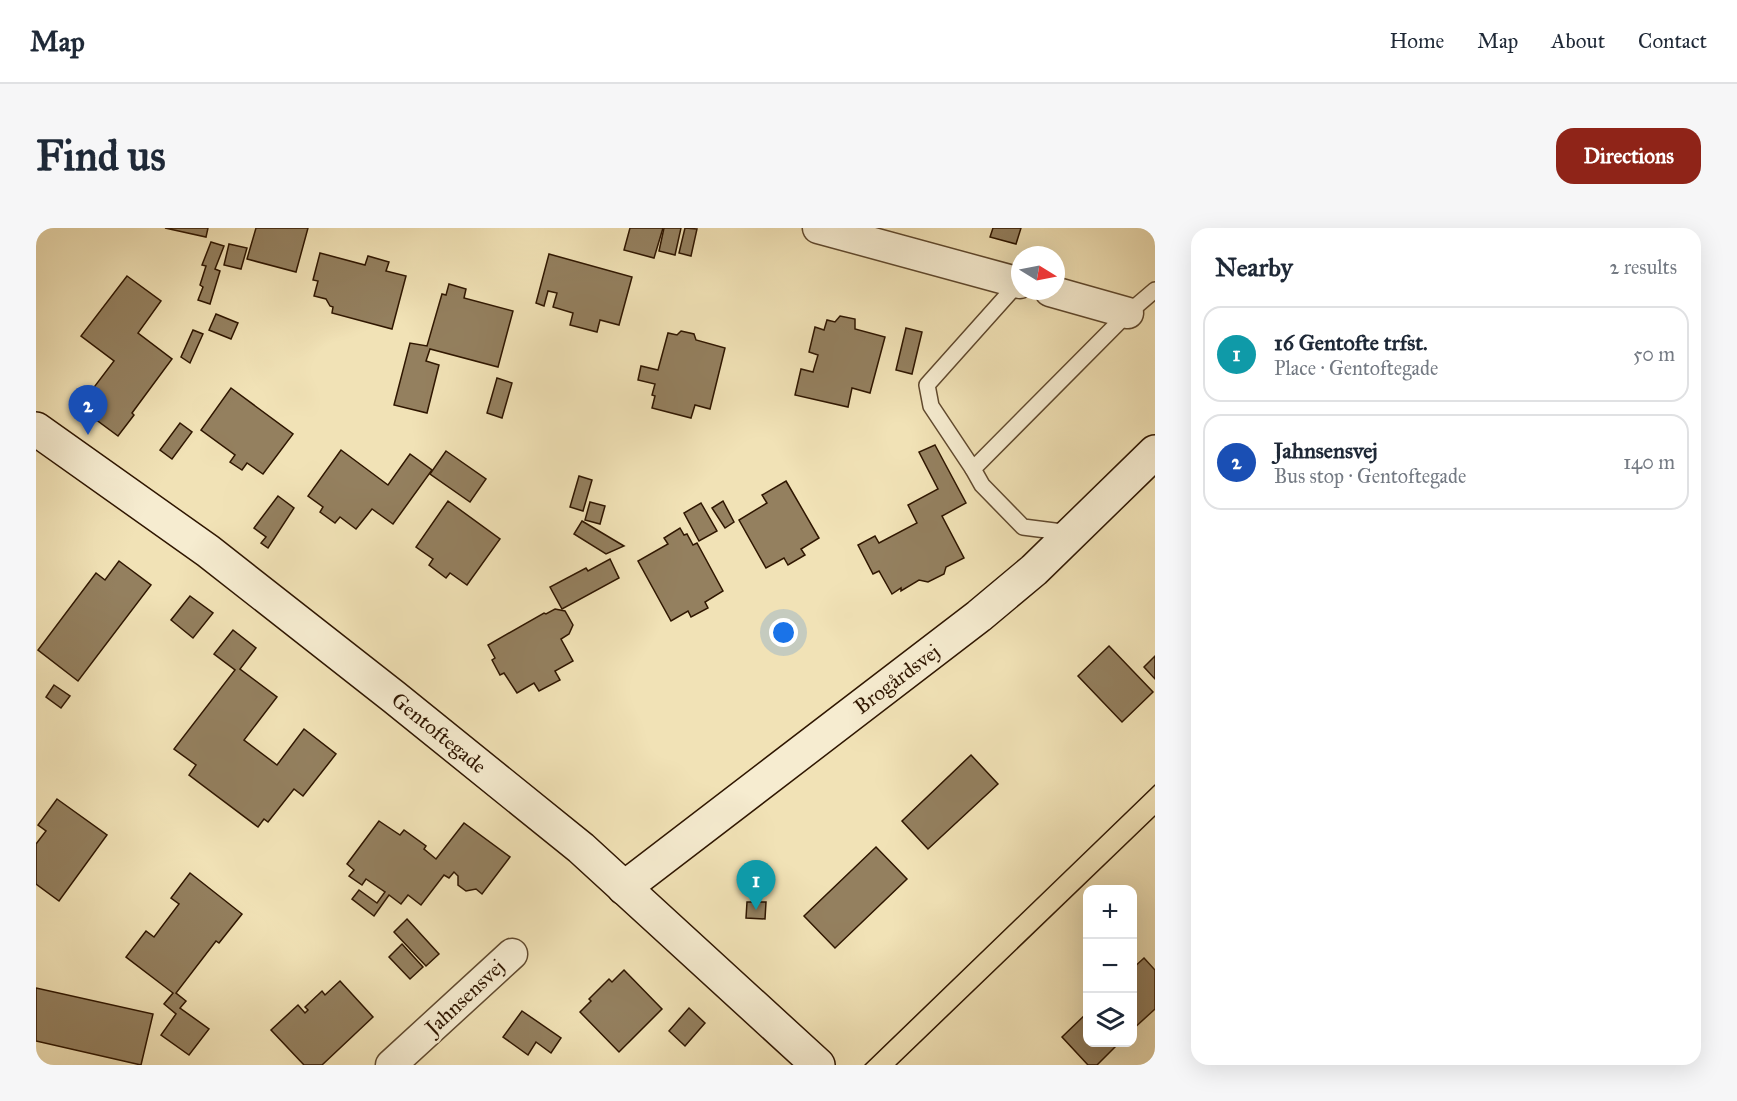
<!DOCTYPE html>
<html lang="en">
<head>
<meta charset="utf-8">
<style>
  body { margin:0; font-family:"IM FELL Great Primer",serif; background:#f6f6f7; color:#1f2937 }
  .controls { position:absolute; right:18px; bottom:18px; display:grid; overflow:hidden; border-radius:12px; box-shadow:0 6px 24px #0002 }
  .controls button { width:54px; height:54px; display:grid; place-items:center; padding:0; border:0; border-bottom:2px solid #e0e1e3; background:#fff; color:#1f2937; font:30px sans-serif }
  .compass { position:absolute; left:975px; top:18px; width:54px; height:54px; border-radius:50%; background:#fff; box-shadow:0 6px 24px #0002; rotate:100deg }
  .you { position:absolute; left:748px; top:405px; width:21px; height:21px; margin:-15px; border:4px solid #fff; border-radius:50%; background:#1a73e8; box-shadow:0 0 0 9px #1a73e833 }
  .badge { display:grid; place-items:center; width:39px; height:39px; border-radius:50%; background:#8f2418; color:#fff; font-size:20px; font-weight:700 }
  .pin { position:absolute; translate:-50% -50px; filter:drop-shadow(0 2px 3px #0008) }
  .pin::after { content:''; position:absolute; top:32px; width:21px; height:18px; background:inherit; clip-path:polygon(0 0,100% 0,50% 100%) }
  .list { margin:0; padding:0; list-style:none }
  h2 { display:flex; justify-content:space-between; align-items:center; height:78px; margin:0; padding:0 24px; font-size:26px }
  h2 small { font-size:20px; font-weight:400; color:#747a83 }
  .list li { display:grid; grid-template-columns:39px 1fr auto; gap:18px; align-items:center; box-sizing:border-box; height:96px; margin:0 12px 12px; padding:0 12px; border:2px solid #e0e1e3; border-radius:18px }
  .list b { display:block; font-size:22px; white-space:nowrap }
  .list p { margin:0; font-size:20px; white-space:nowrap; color:#747a83 }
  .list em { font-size:20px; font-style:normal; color:#747a83 }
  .icon { flex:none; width:33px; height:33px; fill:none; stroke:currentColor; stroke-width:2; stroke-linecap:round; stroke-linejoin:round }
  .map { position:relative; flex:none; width:1119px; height:837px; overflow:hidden; border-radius:18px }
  header { display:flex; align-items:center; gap:36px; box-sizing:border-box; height:84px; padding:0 30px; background:#fff; border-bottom:2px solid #e0e1e3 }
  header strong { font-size:28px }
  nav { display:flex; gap:33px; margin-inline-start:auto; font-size:21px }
  .intro { display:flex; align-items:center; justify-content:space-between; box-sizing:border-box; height:144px; padding:0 36px }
  h1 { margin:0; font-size:42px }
  .button { padding:15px 27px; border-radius:18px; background:#8f2418; color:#fff; font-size:21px; font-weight:700 }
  main { display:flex; gap:36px; padding:0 36px }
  aside { flex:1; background:#fff; border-radius:18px; box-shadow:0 6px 24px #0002 }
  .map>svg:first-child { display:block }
  .building { fill:#94805f; stroke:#2f1600; stroke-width:1.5 }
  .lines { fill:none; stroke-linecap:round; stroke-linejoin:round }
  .lane-casing { stroke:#60492e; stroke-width:18 }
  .street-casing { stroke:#60492e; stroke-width:33 }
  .secondary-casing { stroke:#2f1600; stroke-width:36 }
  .lane { stroke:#f6ecd0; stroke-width:15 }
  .street { stroke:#f6ecd0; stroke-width:30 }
  .secondary { stroke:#f6ecd0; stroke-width:33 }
  .tram { stroke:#2f1600; stroke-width:1.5 }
  .labels { text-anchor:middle; stroke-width:5; stroke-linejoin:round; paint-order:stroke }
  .street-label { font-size:21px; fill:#2f1600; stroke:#f6ecd0 }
</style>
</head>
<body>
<header>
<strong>Map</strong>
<nav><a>Home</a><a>Map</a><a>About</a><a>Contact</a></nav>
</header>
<div class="intro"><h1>Find us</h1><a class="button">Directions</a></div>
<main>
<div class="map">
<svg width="1119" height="837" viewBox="0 0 1119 837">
  <rect width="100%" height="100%" fill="#f1e2b6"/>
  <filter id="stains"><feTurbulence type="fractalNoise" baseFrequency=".00333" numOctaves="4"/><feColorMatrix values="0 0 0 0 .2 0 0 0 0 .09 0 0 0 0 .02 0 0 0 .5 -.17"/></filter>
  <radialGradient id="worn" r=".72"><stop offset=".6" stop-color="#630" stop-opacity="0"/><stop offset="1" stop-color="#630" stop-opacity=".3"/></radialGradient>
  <g class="building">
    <path d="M 129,0 L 172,0 L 170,9 Z"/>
    <path d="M 220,0 L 272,0 L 260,44 L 211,31 Z"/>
    <path d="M 594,0 L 627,0 L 618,30 L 588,22 Z"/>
    <path d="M 628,0 L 645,0 L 639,27 L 623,23 Z"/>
    <path d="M 649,0 L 661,1 L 655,28 L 643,25 Z"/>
    <path d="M 957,0 L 985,0 L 980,16 L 954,9 Z"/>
    <path d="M 175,14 L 188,18 L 179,41 L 184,43 L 174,76 L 162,72 L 167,59 L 164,57 L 170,38 L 166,37 Z"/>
    <path d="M 193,16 L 211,20 L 205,41 L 188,37 Z"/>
    <path d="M 284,25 L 329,37 L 332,28 L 353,34 L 350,43 L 370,48 L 356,101 L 296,85 L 297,79 L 294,78 L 290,71 L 278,68 L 282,53 L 277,52 Z"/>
    <path d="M 513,26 L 596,49 L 583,97 L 564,92 L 561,104 L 534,97 L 537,85 L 517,79 L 521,65 L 512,63 L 508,78 L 500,75 Z"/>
    <path d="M 91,48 L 125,73 L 102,105 L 136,131 L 96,185 L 98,187 L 82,208 L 43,179 L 78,133 L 45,108 Z"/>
    <path d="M 413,56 L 430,61 L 428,70 L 477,83 L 462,139 L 394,121 L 390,133 L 403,137 L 391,185 L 358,177 L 374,115 L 391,118 L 406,66 L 410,67 Z"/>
    <path d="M 180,86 L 202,95 L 195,111 L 173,102 Z"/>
    <path d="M 804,88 L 819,91 L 819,101 L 849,109 L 834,165 L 816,160 L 812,179 L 759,167 L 765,141 L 777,144 L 782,127 L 773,124 L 779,99 L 788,102 L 791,92 L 799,94 Z"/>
    <path d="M 870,100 L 886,104 L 876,146 L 860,142 Z"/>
    <path d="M 157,102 L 167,106 L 154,135 L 145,129 Z"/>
    <path d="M 645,103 L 658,106 L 660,112 L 689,120 L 674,181 L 659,177 L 655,190 L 616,180 L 619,168 L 616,167 L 619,156 L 602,152 L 605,138 L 622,142 L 632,105 L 641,107 Z"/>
    <path d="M 461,150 L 476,155 L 466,190 L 451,185 Z"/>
    <path d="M 195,160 L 257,206 L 227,246 L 211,235 L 206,242 L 194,234 L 199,227 L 165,202 Z"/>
    <path d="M 144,195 L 156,204 L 136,231 L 124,222 Z"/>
    <path d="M 899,217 L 930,275 L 906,288 L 928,330 L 910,339 L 908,346 L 892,354 L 883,352 L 865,363 L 865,360 L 856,366 L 843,343 L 837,346 L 822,317 L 839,308 L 843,315 L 881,295 L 872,277 L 902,261 L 883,224 Z"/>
    <path d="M 305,222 L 352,257 L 374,226 L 396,242 L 357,296 L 336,281 L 320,301 L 304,289 L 299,295 L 284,284 L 287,279 L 272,268 Z"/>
    <path d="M 410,223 L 450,251 L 434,274 L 394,246 Z"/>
    <path d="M 543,248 L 556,252 L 547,283 L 534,279 Z"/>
    <path d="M 750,253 L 783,310 L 765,321 L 769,327 L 752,337 L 748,330 L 730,340 L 703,292 L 731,275 L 726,267 Z"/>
    <path d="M 242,268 L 258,280 L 232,320 L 225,315 L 230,309 L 218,300 Z"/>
    <path d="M 412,273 L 464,311 L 431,357 L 414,345 L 410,350 L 393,337 L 397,331 L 380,319 Z"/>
    <path d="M 687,273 L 698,294 L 689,300 L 676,280 Z"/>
    <path d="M 554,274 L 569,278 L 564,296 L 549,292 Z"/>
    <path d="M 665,275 L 681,303 L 663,313 L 648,285 Z"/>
    <path d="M 546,293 L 588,318 L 570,326 L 538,306 Z"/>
    <path d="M 644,300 L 648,307 L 651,306 L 657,317 L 661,315 L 687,363 L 669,374 L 672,380 L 655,389 L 652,383 L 635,393 L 602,333 L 632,316 L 628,310 Z"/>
    <path d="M 574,331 L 583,350 L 526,381 L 514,359 L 550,340 L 552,343 Z"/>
    <path d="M 83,333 L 115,357 L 42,453 L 2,422 L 60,345 L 69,352 Z"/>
    <path d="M 154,368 L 177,385 L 157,410 L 135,392 Z"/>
    <path d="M 519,381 L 529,383 L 537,397 L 533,406 L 525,411 L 537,433 L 519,443 L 524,452 L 503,463 L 498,455 L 481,465 L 468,445 L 464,447 L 456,432 L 459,430 L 452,417 L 508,385 L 510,386 Z"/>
    <path d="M 197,402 L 220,420 L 204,441 L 241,469 L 208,512 L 241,537 L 268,501 L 300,526 L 267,568 L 258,561 L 232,594 L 228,591 L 222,599 L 153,547 L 160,537 L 138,521 L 199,442 L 178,426 Z"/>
    <path d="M 1073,418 L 1117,464 L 1086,494 L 1042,448 Z"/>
    <path d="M 1119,428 L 1119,451 L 1108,439 Z"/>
    <path d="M 18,457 L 34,468 L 25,480 L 10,469 Z"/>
    <path d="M 935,527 L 962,556 L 892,621 L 866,593 Z"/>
    <path d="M 21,571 L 71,607 L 23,673 L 0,656 L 0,616 L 10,603 L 2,597 Z"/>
    <path d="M 343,593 L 364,607 L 368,602 L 390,618 L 388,621 L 400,631 L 428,595 L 474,629 L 446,666 L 440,661 L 430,663 L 422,657 L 422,648 L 418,644 L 413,650 L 408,647 L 385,677 L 372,667 L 365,676 L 353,667 L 338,688 L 316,671 L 323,662 L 341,675 L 349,664 L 330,651 L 326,657 L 313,648 L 318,642 L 311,636 Z"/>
    <path d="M 840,619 L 871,651 L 799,720 L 768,688 Z"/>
    <path d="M 154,645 L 206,686 L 183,715 L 180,713 L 140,765 L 150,773 L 144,780 L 173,801 L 153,827 L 125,807 L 140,786 L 128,776 L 137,765 L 90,729 L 110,703 L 118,709 L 143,676 L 135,670 Z"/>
    <path d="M 711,674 L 730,674 L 729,691 L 710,690 Z"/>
    <path d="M 371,691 L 403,726 L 390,738 L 358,704 Z"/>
    <path d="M 366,716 L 387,739 L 374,751 L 353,729 Z"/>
    <path d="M 1108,730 L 1119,742 L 1119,781 L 1096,802 L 1096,741 Z"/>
    <path d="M 588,742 L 626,781 L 583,824 L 544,784 L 555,773 L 553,771 L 573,751 L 576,754 Z"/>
    <path d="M 304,753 L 337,789 L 286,837 L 268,837 L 235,802 L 262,777 L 269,785 L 272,782 L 269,779 L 286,763 L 289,767 Z"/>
    <path d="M 0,760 L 117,786 L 105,837 L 0,813 Z"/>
    <path d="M 653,780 L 669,795 L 649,818 L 633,803 Z"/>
    <path d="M 486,783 L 525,810 L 515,825 L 500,814 L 492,827 L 467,809 Z"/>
    <path d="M 1052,784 L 1052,814 L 1084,814 L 1061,837 L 1052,837 L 1026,809 Z"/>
  </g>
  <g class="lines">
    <defs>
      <g id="lane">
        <path d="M 937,241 L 895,178 L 891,157 L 983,54"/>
        <path d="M 1034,305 L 987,299 L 946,257 L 937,241 L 1092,85 L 1119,62"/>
      </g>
      <g id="street">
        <path d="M 782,0 L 984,55"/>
        <path d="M 1014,63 L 1092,85"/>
        <path d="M 355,837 L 476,726"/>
      </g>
      <g id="secondary">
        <path d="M 0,201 L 172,323 L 358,469 L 545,620 L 782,837"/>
        <path d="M 588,660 L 943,388 L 998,342 L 1119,224"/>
      </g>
    </defs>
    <use href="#lane" class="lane-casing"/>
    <use href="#street" class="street-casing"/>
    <use href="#secondary" class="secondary-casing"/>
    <use href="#lane" class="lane"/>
    <use href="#street" class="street"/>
    <use href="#secondary" class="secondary"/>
    <g class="tram">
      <path d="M 829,837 L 1119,557"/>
      <path d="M 860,837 L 1119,588"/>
    </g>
  </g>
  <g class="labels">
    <g class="street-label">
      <text transform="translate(861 451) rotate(-37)" y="7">Brogårdsvej</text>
      <text transform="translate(403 505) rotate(39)" y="7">Gentoftegade</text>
      <text transform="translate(429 769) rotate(-43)" y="7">Jahnsensvej</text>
    </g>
  </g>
  <rect width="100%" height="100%" filter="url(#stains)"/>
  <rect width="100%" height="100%" fill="url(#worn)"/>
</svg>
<div class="controls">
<button>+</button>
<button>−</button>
<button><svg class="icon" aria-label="layers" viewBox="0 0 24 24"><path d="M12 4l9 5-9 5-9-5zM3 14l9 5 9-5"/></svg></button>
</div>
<svg class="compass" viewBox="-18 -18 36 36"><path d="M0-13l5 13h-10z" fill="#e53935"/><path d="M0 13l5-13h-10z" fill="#747a83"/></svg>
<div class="you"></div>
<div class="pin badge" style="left:720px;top:682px;background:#0f9aa8">1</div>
<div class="pin badge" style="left:52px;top:207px;background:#1a4fb4">2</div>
</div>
<aside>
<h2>Nearby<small>2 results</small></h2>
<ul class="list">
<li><span class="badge" style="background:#0f9aa8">1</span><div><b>16 Gentofte trfst.</b><p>Place · Gentoftegade</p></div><em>50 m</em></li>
<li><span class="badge" style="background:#1a4fb4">2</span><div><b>Jahnsensvej</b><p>Bus stop · Gentoftegade</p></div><em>140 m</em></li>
</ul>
</aside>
</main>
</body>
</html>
